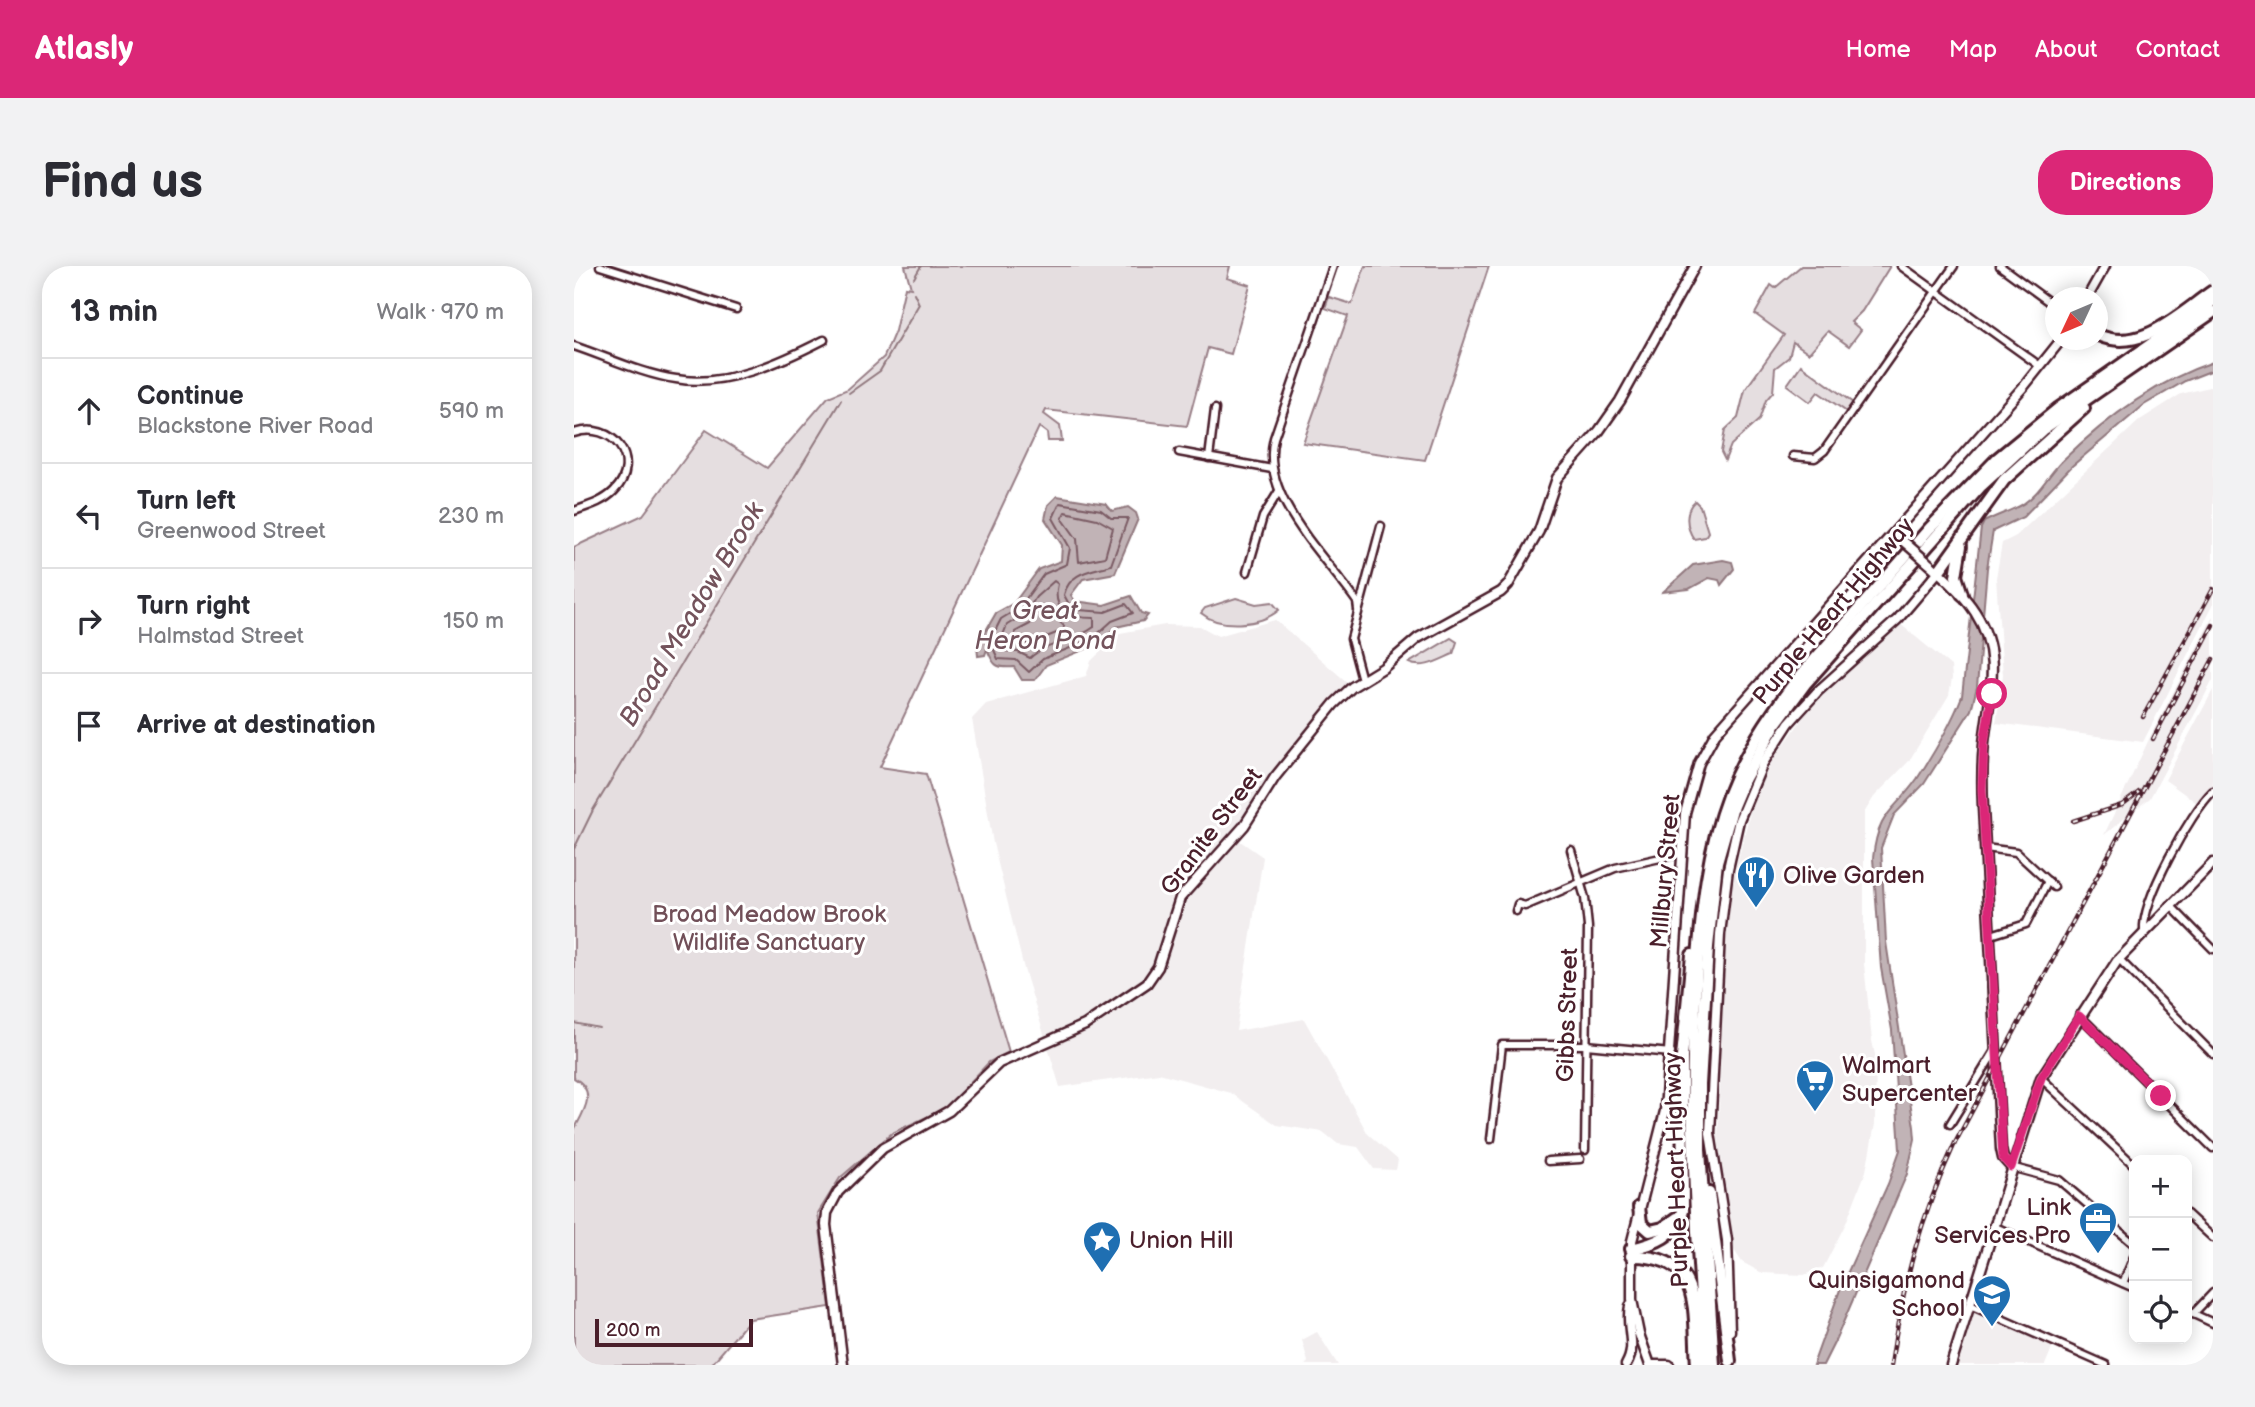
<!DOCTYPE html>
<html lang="en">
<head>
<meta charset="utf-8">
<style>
  body { margin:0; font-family:"Balsamiq Sans",sans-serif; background:#f2f2f3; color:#2b2b33 }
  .controls { position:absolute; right:21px; bottom:21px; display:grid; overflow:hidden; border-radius:14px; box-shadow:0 4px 18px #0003 }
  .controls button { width:63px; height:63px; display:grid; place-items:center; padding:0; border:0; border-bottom:2px solid #e1e1e2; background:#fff; color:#2b2b33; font:35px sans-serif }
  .compass { position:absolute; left:1471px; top:21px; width:63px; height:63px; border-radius:50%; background:#fff; box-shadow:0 4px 18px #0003; rotate:226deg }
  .scale { position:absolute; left:21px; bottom:18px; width:158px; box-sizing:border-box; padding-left:7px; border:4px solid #4a1f2b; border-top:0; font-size:19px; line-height:24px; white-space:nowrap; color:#4a1f2b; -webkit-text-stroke:5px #fff; paint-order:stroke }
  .stop { position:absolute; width:21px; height:21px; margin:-16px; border:5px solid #db2777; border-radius:50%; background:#fff }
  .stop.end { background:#db2777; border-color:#fff; box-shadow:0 2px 7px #0008 }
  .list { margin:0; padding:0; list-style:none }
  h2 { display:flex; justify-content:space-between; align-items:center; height:91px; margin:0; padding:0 28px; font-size:30px }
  h2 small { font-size:23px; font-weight:400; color:#7c7c81 }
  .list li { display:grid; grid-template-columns:46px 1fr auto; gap:21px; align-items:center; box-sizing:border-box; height:105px; padding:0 28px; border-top:2px solid #e1e1e2 }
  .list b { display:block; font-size:26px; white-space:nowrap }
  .list p { margin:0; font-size:23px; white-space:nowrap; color:#7c7c81 }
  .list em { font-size:23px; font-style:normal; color:#7c7c81 }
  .icon { flex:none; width:38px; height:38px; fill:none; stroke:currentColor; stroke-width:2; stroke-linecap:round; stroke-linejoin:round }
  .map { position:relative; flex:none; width:1639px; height:1099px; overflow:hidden; border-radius:28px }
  header { display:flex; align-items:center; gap:42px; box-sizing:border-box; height:98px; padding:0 35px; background:#db2777; color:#fff }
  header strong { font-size:33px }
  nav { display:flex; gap:38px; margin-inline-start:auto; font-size:24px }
  .intro { display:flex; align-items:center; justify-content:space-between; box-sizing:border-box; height:168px; padding:0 42px }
  h1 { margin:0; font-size:49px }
  .button { padding:18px 32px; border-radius:28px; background:#db2777; color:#fff; font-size:24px; font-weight:700 }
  main { display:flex; gap:42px; padding:0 42px }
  aside { flex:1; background:#fff; border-radius:28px; box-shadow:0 4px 18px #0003 }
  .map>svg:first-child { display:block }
  .built { fill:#f2eeef }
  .green { fill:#e5dee0; stroke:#987e86; stroke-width:2 }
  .water { fill:#c1b3b6; stroke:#91787e; stroke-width:2 }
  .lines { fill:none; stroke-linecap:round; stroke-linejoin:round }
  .shore { stroke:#7a5a63; stroke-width:2 }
  .stream { stroke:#91787e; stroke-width:2 }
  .street-casing { stroke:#4a1f2b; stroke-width:11 }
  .secondary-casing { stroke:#4a1f2b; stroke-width:13 }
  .highway-casing { stroke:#4a1f2b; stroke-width:16 }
  .street { stroke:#fff; stroke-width:6 }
  .secondary { stroke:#fff; stroke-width:8 }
  .highway { stroke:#fff; stroke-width:10 }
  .rail-casing { stroke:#4a1f2b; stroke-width:4.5 }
  .rail { stroke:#fff; stroke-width:2; stroke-dasharray:5; stroke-linecap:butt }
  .secondary-bridge-casing { stroke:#4a1f2b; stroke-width:13; stroke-linecap:butt }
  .secondary-bridge { stroke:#fff; stroke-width:8 }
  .route { stroke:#db2777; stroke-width:9 }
  .labels { text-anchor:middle; stroke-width:6; stroke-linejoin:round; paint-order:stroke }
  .street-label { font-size:24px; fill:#4a1f2b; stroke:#fff }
  .poi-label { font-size:24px; fill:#4a1f2b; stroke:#fff; text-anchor:start }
  .park-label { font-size:24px; fill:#714f58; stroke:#fff }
  .water-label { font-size:26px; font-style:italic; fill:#74535c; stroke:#fff }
</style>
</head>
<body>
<header>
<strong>Atlasly</strong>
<nav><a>Home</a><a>Map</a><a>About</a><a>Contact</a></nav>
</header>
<div class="intro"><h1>Find us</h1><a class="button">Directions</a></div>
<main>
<aside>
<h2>13 min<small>Walk · 970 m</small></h2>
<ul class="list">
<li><svg class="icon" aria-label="ahead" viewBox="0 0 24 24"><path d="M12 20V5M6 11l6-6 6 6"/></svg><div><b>Continue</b><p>Blackstone River Road</p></div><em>590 m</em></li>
<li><svg class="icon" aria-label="left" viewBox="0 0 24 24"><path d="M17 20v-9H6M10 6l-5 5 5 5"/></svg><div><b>Turn left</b><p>Greenwood Street</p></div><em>230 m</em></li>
<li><svg class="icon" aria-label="right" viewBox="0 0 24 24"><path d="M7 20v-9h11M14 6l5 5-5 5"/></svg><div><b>Turn right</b><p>Halmstad Street</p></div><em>150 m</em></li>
<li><svg class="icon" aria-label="arrive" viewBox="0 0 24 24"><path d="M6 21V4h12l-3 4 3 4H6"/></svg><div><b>Arrive at destination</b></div></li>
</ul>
</aside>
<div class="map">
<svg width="1639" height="1099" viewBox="0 0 1639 1099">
  <rect width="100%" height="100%" fill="#fff"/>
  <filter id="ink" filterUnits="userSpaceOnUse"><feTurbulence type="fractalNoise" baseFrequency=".0143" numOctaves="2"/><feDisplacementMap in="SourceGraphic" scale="14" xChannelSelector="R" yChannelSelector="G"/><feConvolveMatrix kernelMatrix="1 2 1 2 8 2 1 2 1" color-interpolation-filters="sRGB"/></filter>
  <g filter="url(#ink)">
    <g class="built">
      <path d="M 1639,120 L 1639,339 L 1569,476 L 1422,457 L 1429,409 L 1422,312 L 1428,277 L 1442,270 L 1566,154 L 1607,128 Z"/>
      <path d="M 1639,350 L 1639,414 L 1576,532 L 1530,569 L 1577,469 Z"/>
      <path d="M 701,354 L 774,417 L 757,431 L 656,568 L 689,591 L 662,765 L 730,753 L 794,868 L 824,894 L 822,904 L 800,903 L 784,881 L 764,878 L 749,866 L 703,859 L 657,827 L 585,807 L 486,821 L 450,703 L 419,577 L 398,453 L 412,438 L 512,410 L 517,395 L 546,367 L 591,359 L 626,360 L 644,370 Z"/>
      <path d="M 1325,357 L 1377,400 L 1378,412 L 1375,429 L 1335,495 L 1300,531 L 1290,547 L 1290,698 L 1298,775 L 1302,793 L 1301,858 L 1292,905 L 1272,957 L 1249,1002 L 1230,1009 L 1188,1007 L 1168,996 L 1160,984 L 1144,870 L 1150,700 L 1157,621 L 1180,531 L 1199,494 L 1239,438 Z"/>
      <path d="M 1639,424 L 1639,533 L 1623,537 L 1591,514 Z"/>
      <path d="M 1401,1044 L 1479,1080 L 1471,1099 L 1384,1099 Z"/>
      <path d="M 743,1066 L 764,1099 L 731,1099 L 734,1096 L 728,1074 Z"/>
    </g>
    <g class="green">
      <path d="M 331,0 L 656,0 L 653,12 L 676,19 L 657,88 L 634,82 L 613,160 L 472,144 L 470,148 L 486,160 L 488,175 L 474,175 L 473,167 L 465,161 L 306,501 L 352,508 L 435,786 L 415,796 L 372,842 L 318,867 L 266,912 L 244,947 L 256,1041 L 176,1053 L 137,1099 L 0,1099 L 0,864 C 10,845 24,825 0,812 L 0,281 L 69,249 L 132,164 L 193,202 L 254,131 L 274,123 L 310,91 L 321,65 L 331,21 L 337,22 Z"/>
      <path d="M 791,0 L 915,0 L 851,194 L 729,177 L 774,50 L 751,42 L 755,31 L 778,38 Z"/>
      <path d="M 1227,0 L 1316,0 L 1288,45 L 1277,56 L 1287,64 L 1275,80 L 1254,65 L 1235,87 L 1219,76 L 1215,91 L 1201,102 L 1199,126 L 1192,134 L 1185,154 L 1157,179 L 1151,194 L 1147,186 L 1151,164 L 1164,152 L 1171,124 L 1210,69 L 1181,48 L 1197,19 L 1201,22 Z"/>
      <path d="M 1227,99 L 1279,137 L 1273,146 L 1244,126 L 1236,136 L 1213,119 Z"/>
      <path d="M 1121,235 L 1126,240 L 1134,266 L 1131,271 L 1120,273 C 1112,262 1110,244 1121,235 Z"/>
      <path d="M 662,332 L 682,338 L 698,336 L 705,344 C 686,360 646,363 627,347 L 631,342 Z"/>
      <path d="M 877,372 L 883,376 L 879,388 C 865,394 849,404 835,397 Z"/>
    </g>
    <g class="water">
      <path d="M 1639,96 L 1639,104 L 1611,115 L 1570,139 L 1498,200 L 1449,251 L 1419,265 L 1413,302 L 1403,421 L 1397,444 L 1350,518 L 1320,549 L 1307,582 L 1312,676 L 1340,861 L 1341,873 L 1333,908 L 1262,1073 L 1249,1099 L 1239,1099 L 1267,1021 L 1314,918 L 1326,884 L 1318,764 L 1307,702 L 1299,592 C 1304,545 1320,546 1343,513 C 1360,487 1377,459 1388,430 L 1407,262 L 1410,256 C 1423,249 1437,245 1449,238 C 1466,227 1474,209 1488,195 C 1530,154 1583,115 1639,96 Z"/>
      <path d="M 483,230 L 532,238 L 538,245 L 554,241 L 562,247 L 564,253 L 541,307 L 509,313 L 497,329 L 501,335 L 530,339 L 557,330 L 567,347 L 574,349 L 569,355 L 542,361 L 522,379 L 472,399 L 461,414 L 448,414 L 440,401 C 421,403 419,398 413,383 L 411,389 L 404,390 L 403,380 L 422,347 L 440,337 L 465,303 L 487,295 L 488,279 L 471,253 L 474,239 Z"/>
      <path d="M 1149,294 L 1158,296 L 1160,303 L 1147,319 L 1145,314 L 1135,312 L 1115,323 L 1089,326 L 1119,299 Z"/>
    </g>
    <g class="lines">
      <g class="shore">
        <path d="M 486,237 L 527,244 L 537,252 L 554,252 L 537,299 C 517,305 495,306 490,329 L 496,340 L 505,344 L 531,346 L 552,338 L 559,347 L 538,355 L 518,373 L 469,393 L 455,406 L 442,394 L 424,393 L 416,375 L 427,353 L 445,342 L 470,308 L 493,298 L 496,282 L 479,252 Z"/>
        <path d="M 491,246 L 523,253 L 539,262 L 531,291 L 505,296 L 503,273 L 488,252 Z"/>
        <path d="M 480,315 L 484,318 C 477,346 497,352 520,352 L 520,361 C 501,376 473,376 456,392 L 444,386 L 431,385 L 427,374 L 433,359 L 451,348 L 462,331 Z"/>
        <path d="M 470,340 L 490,360 L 490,364 L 455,378 L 441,374 L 441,366 L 456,358 Z"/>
      </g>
      <g class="stream">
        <path d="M 340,12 L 347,0"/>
        <path d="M 275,127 L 306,105 L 345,38 L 340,27"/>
        <path d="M 0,583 L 19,544 L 267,134"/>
        <path d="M 0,757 L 25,762"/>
      </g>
      <defs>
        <g id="street">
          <path d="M 26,0 L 162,43"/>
          <path d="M 759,0 L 700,172 C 685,230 752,291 783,336 L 784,344"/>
          <path d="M 1327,0 L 1466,100"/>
          <path d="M 1426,0 L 1482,41"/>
          <path d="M 0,80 C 33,91 68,108 102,113 C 151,122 207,96 250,74"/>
          <path d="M 0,167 C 38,154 70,195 40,225 C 29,236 14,240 0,245"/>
          <path d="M 605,186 L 698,203"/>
          <path d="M 1219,190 L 1241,192 L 1250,185 L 1380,0"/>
          <path d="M 635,192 L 641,143"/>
          <path d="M 673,306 L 689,251 L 705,225"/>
          <path d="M 788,414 L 777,373 L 807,260"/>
          <path d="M 1411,582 L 1442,586 L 1480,621"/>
          <path d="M 997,584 L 1011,632 L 1014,661 L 1011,884"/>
          <path d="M 1596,639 L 1639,683"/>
          <path d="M 942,645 L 944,638 L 951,640 L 1041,602 L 1109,587"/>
          <path d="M 1570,665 C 1567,635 1617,546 1639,525"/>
          <path d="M 1417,669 L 1452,658 L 1474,615"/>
          <path d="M 1545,693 L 1639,788"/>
          <path d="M 1505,749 L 1639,882"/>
          <path d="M 1467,812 L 1560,899"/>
          <path d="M 1376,858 L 1422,783"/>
          <path d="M 917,873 L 928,779 L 1012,779 L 1097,787"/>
          <path d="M 974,895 L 1006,893"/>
          <path d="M 1437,901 L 1485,914 L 1560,978"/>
          <path d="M 1613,948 L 1639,972"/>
          <path d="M 1419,960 L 1560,1022"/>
          <path d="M 1549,1017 L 1560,991"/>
          <path d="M 1396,1039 L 1532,1099"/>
          <path d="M 1613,1045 L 1639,1057"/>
          <path d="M 1619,1048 L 1639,1027"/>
        </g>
        <g id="secondary">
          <path d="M 1513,32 L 1531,0"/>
          <path d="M 1352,295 C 1370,311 1388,326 1401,346 C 1429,389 1415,430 1410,477 C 1408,498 1408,520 1409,542 L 1427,883 L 1429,892 L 1437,901"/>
          <path d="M 1156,1065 L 1153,974 L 1136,867 L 1146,668 L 1154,603 L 1165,554 L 1189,497 L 1215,457 L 1244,425 L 1324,353 L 1364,306"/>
          <path d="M 269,1099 L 252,959 L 253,947 L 264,926 L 309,882 L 375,845 L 425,797 L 511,759 L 573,717 L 584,701 L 606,632 L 670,560 L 701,511 L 760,438 L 778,421 L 809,402 L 844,372 L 927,326 L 934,319 L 965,265 L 983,212 L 1025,165 L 1046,135 L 1121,0"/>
          <path d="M 1052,1099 C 1064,1079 1051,1062 1056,1040"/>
          <path d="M 1076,1099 L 1065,1068 L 1058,1034 L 1058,975 L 1091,845 L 1111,547 L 1125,497 L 1141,468 L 1451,119 L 1487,74"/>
          <path d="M 1078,1099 L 1095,1099"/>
          <path d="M 1377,1099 L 1467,812 L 1543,695 L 1639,597"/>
        </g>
        <g id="highway">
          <path d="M 1524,69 C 1567,88 1605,48 1639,25"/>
          <path d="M 1387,280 L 1382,310 L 1388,328"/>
          <path d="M 1364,306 L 1430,214 L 1510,142"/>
          <path d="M 1135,927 L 1156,1095"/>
          <path d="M 1065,941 L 1067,957 L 1076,965 L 1089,962 L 1103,952"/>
          <path d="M 1057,983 C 1081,978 1102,970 1109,945 L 1108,791 L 1118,689"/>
          <path d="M 1057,990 C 1130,989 1119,1044 1123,1099"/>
          <path d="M 1132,1099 C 1122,966 1113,835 1123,702 C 1128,644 1133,585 1154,530 C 1170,488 1194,452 1221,416 L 1355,263 L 1424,192 L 1485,142 L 1639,35"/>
          <path d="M 1140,1099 L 1126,884 L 1126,819 L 1134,681 L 1143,596 L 1159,540 L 1170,514 L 1202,457 L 1231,418 L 1407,220 L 1468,164 L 1639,46"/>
        </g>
      </defs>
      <use href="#street" class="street-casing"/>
      <use href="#secondary" class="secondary-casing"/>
      <use href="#highway" class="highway-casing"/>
      <use href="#street" class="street"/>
      <use href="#secondary" class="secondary"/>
      <use href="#highway" class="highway"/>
      <defs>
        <g id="rail">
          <path d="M 1569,451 L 1639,323"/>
          <path d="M 1579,473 L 1639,359"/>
          <path d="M 1499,555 L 1548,539 L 1565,526"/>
          <path d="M 1317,1099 C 1329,1016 1346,953 1381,877 L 1639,393"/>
        </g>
      </defs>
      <use href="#rail" class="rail-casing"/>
      <use href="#rail" class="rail"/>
      <defs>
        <path id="secondary-bridge" d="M 1328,274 L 1352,295"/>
      </defs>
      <use href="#secondary-bridge" class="secondary-bridge-casing"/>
      <use href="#secondary-bridge" class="secondary-bridge"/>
    </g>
  </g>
  <g class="lines" filter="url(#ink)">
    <path class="route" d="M 1418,428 L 1410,477 L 1408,523 L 1429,892 L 1437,901 L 1467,812 L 1505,750 L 1587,830"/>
  </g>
  <defs>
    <symbol id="restaurant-pin" viewBox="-11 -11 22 30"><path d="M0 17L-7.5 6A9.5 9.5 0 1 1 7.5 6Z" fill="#1f6fb2" stroke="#fff"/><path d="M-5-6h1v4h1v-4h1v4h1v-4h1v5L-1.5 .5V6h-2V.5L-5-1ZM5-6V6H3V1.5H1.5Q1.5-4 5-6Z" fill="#fff"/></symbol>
    <symbol id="supermarket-pin" viewBox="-11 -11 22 30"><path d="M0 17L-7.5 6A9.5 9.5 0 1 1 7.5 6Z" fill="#1f6fb2" stroke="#fff"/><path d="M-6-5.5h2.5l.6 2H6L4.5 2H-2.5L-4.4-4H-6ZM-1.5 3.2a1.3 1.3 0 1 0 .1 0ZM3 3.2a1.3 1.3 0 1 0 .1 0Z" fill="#fff"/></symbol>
    <symbol id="office-pin" viewBox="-11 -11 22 30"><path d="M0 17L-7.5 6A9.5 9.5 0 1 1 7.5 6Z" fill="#1f6fb2" stroke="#fff"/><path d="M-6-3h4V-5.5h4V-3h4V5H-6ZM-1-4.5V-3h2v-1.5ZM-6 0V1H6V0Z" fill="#fff"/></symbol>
    <symbol id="sight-pin" viewBox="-11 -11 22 30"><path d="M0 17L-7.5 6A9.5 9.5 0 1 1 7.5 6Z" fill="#1f6fb2" stroke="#fff"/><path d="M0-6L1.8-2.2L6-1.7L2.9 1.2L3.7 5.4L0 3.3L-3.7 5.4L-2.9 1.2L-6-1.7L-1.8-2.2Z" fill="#fff"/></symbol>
    <symbol id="school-pin" viewBox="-11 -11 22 30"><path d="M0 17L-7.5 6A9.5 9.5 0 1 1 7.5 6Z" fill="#1f6fb2" stroke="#fff"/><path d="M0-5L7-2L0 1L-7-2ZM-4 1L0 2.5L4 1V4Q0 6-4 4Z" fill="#fff"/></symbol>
  </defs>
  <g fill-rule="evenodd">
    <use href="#restaurant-pin" x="1160" y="587" width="44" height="60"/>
    <use href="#supermarket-pin" x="1219" y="791" width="44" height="60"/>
    <use href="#office-pin" x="1502" y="933" width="44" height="60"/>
    <use href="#sight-pin" x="506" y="952" width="44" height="60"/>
    <use href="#school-pin" x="1396" y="1006" width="44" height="60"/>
  </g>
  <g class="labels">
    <g class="street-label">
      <text transform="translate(1259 345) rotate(-50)" y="8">Purple Heart Highway</text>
      <text transform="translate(637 565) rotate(-53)" y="8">Granite Street</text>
      <text transform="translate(1091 605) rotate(-85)" y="8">Millbury Street</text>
      <text transform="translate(993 749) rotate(-88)" y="8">Gibbs Street</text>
      <text transform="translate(1102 904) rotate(-92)" y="8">Purple Heart Highway</text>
    </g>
    <g class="poi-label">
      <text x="1209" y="617">Olive Garden</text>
      <text x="1268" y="807">Walmart<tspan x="1268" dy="28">Supercenter</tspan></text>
      <text x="1497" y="949" text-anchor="end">Link<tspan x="1497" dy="28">Services Pro</tspan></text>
      <text x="555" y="982">Union Hill</text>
      <text x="1391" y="1022" text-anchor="end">Quinsigamond<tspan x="1391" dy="28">School</tspan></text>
    </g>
    <g class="park-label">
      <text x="195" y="656">Broad Meadow Brook<tspan x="195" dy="28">Wildlife Sanctuary</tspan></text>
    </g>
    <g class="water-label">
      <text x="471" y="353">Great<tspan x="471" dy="30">Heron Pond</tspan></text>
      <text transform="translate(117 348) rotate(-59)" y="9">Broad Meadow Brook</text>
    </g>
  </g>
</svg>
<div class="controls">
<button>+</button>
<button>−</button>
<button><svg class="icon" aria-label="locate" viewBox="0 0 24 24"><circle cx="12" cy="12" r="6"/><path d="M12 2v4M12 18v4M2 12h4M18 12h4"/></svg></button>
</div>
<svg class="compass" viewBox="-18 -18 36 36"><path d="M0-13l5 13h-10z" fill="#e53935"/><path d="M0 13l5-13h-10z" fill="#7c7c81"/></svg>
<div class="scale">200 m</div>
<div class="stop" style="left:1418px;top:428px"></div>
<div class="stop end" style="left:1587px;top:830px"></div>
</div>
</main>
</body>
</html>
